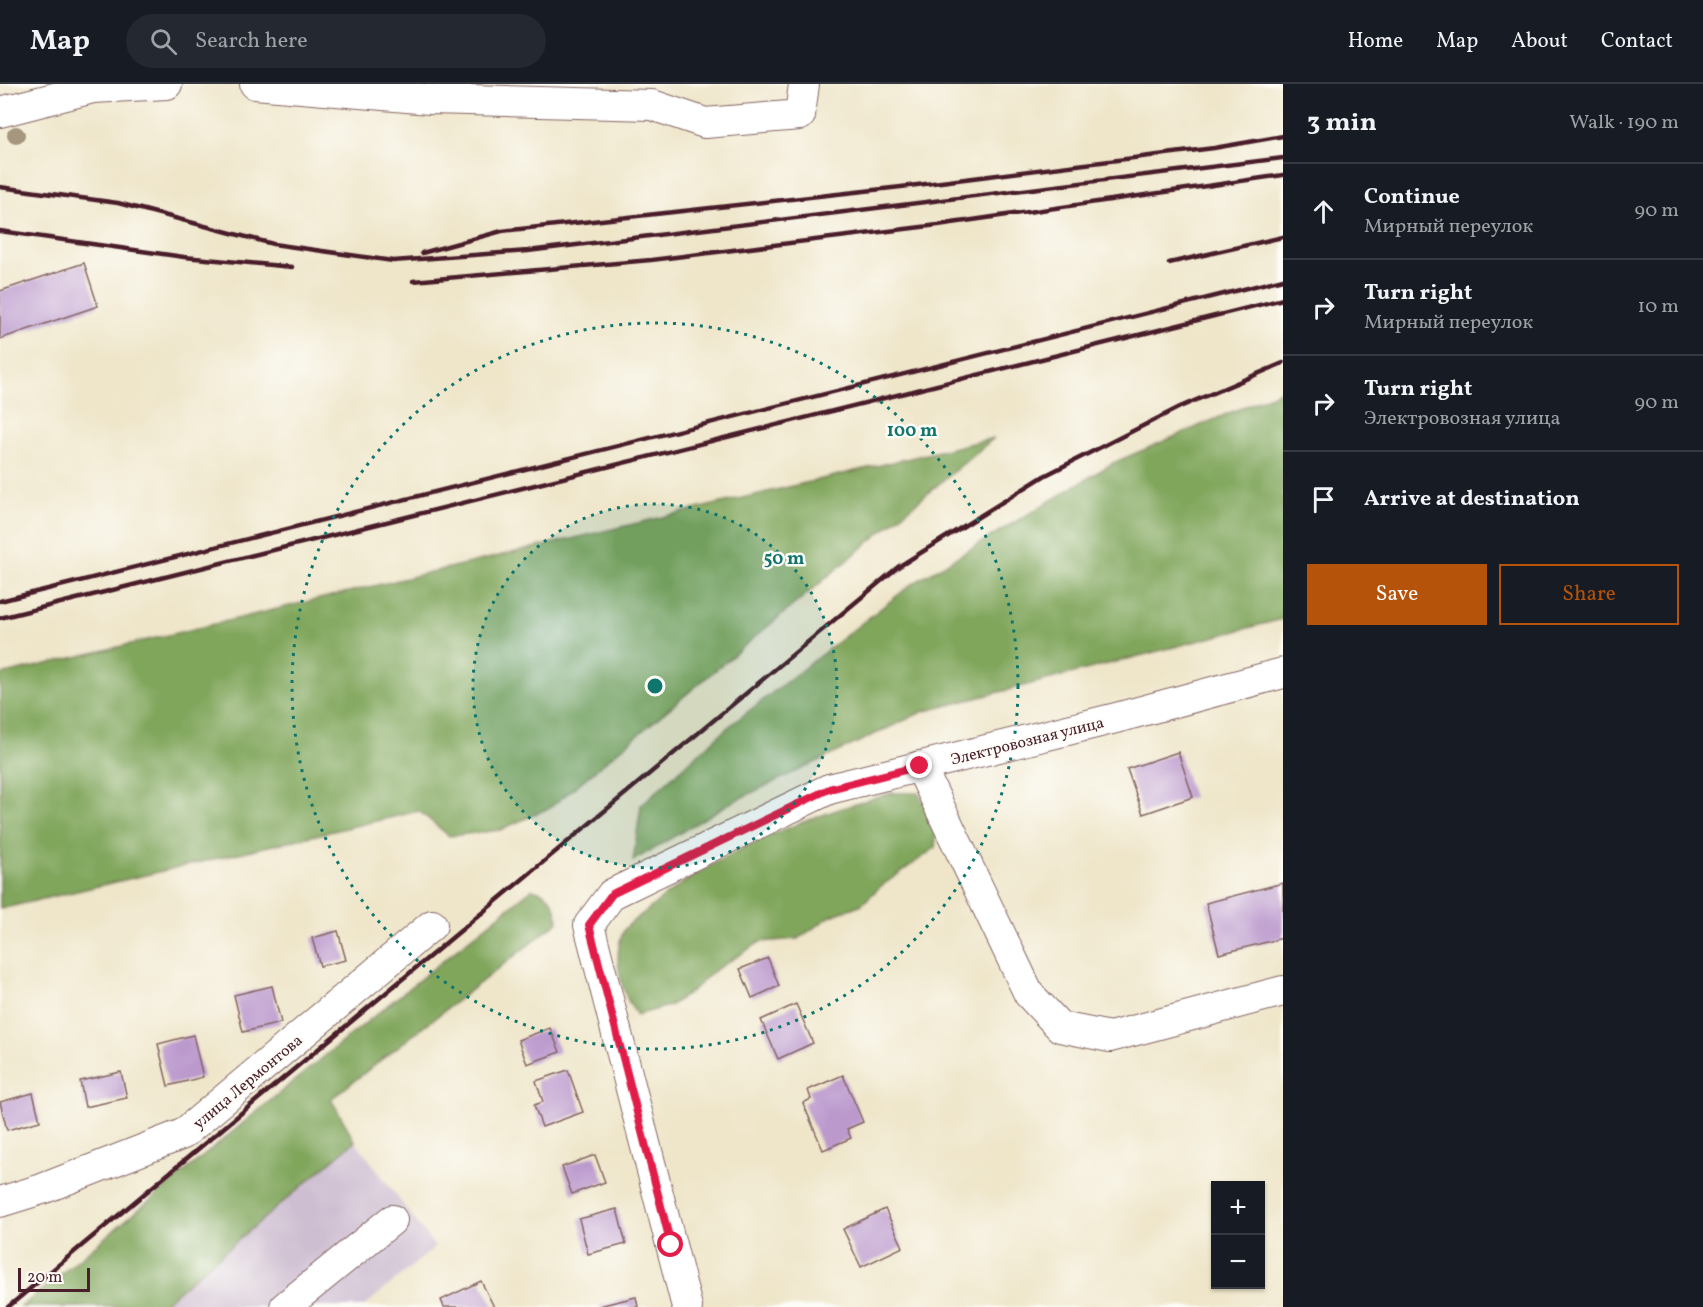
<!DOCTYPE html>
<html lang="en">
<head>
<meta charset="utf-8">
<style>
  body { margin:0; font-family:Vollkorn,serif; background:#242831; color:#f1f3f6 }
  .controls { position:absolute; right:18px; bottom:18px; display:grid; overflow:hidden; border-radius:0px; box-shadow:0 2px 4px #0004 }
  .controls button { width:54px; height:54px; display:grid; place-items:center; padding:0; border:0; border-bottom:2px solid #363941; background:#171b24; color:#f1f3f6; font:30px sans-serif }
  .scale { position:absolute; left:18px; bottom:15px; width:72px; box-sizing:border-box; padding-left:6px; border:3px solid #4a1f2b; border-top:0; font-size:16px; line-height:21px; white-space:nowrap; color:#4a1f2b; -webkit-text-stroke:4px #fdfcf7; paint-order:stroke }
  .stop { position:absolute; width:18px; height:18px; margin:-14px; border:4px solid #e11d48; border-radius:50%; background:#fff }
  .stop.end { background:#e11d48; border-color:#fff; box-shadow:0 2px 6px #0008 }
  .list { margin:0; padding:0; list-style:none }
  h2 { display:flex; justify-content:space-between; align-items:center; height:78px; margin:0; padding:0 24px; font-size:26px }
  h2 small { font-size:20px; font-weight:400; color:#9ea1a6 }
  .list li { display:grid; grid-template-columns:39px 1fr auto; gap:18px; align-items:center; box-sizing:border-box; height:96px; padding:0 24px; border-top:2px solid #363941 }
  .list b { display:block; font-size:22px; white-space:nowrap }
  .list p { margin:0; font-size:20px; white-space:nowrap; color:#9ea1a6 }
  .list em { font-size:20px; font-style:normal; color:#9ea1a6 }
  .actions { display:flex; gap:12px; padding:18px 24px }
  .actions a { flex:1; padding:14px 0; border:2px solid #b45309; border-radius:0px; text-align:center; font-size:21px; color:#b45309 }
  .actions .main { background:#b45309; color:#fff }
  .icon { flex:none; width:33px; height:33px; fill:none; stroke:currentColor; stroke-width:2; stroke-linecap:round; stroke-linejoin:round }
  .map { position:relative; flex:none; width:1283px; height:1223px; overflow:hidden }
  header { display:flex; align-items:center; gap:36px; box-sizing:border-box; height:84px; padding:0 30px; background:#171b24; border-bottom:2px solid #363941 }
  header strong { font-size:28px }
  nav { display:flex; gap:33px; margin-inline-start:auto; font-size:21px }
  .search { width:420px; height:54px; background:#242831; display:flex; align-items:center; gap:15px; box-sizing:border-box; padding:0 21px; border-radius:33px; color:#9ea1a6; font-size:22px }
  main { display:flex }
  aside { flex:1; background:#171b24 }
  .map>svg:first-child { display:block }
  .industrial { fill:#cebed1 }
  .forest { fill:#80a65b; stroke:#656243; stroke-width:1.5 }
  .building { fill:#bb99cd }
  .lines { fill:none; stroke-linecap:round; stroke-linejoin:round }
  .minor-casing { stroke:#846563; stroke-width:32 }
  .minor { stroke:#fff; stroke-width:30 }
  .rail { stroke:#4a1f2b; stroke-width:4.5 }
  .tree { fill:#a5977e }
  .route { stroke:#e11d48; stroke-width:8 }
  .ring { fill:none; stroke:#0f766e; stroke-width:3; stroke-dasharray:3 6 }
  .labels { text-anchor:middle; stroke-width:5; stroke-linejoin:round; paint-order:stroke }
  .street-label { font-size:16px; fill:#4a1f2b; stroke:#fdfcf7 }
  .centre { fill:#0f766e; stroke:#fdfcf7; stroke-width:3 }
  .ring-label { font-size:18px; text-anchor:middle; font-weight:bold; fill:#0f766e; stroke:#fdfcf7; stroke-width:5; stroke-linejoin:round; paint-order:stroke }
</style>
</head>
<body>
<header>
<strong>Map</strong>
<div class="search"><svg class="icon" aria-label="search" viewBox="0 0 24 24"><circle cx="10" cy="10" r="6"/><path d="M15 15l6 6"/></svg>Search here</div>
<nav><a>Home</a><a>Map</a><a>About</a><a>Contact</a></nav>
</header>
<main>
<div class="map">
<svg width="1283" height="1223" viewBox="0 0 1283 1223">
  <rect width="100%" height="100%" fill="#fdfcf7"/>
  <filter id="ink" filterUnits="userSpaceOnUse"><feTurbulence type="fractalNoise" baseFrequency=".0167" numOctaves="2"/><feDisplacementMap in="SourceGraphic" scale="12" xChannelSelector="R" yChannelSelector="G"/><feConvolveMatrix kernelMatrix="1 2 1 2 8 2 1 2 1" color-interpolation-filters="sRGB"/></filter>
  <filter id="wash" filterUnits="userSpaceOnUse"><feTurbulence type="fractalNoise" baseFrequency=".008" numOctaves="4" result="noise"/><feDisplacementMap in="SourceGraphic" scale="24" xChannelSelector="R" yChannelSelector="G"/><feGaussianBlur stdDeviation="1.35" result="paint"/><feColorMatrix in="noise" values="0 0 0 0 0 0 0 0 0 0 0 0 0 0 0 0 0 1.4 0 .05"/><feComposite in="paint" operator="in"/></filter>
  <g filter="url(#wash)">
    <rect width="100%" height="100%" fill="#efe6ca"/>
    <path class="industrial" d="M 355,1057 L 435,1163 L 363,1223 L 159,1223 Z"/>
    <g class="forest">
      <path d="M 1283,306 L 1283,535 L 922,628 L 730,719 L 633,777 L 641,721 L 727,644 L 912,500 L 1113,379 Z"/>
      <path d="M 994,354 L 551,723 L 500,746 L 449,752 L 419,727 L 0,825 L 0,591 Z"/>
      <path d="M 892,709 L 918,709 L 937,742 L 935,764 L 880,803 L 862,820 L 831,832 L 798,855 L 760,858 L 712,888 L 691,908 L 669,922 L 637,931 C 621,910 612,874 623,848 C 626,840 642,831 650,824 C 721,765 804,734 892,709 Z"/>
      <path d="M 532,805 C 551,809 557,820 558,838 L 331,1015 L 355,1057 L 159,1223 L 21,1223 L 306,987 Z"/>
    </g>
    <g id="blocks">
      <g class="building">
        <path d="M 84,179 L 98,222 L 0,255 L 0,207 Z"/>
        <path d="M 1178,668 L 1193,713 L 1143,730 L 1127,685 Z"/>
        <path d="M 1283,799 L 1283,854 L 1219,870 L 1206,819 Z"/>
        <path d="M 338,847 L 346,876 L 320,882 L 312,854 Z"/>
        <path d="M 768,874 L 779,902 L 752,914 L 740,885 Z"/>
        <path d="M 272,902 L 281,939 L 243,948 L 234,911 Z"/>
        <path d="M 796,920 L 813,959 L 778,975 L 761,936 Z"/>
        <path d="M 550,944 L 560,968 L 527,980 L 518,956 Z"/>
        <path d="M 193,951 L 203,993 L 168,1002 L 158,960 Z"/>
        <path d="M 568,986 L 583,1028 L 542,1043 L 534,1021 L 543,1018 L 536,997 Z"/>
        <path d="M 121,988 L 127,1014 L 85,1023 L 80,997 Z"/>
        <path d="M 843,991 L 863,1038 L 847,1045 L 851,1054 L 823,1066 L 803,1019 L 811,1015 L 808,1006 Z"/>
        <path d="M 33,1009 L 40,1037 L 7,1046 L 0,1018 Z"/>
        <path d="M 595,1071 L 605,1098 L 572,1110 L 562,1083 Z"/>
        <path d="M 617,1125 L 626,1160 L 588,1170 L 579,1135 Z"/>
        <path d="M 885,1125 L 903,1163 L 861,1183 L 843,1145 Z"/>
        <path d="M 481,1197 L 494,1223 L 444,1223 L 441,1216 Z"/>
        <path d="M 636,1213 L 638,1223 L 600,1223 L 599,1222 Z"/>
      </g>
    </g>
  </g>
  <g filter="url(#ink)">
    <use href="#blocks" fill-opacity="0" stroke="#846563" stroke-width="1.5"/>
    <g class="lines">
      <defs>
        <g id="minor">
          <path d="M 255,0 L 430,15 L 652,21 L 705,39 L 800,31 L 804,0"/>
          <path d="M 0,28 L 93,4 L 167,0"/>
          <path d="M 920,682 L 1029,910 L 1060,943 L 1110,953 L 1283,907"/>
          <path d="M 0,1118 L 42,1105 L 183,1050 L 432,841"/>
          <path d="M 285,1223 L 392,1136"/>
          <path d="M 687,1223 L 589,841 L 612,810 L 829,705 L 1116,634 L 1283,589"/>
        </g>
      </defs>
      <use href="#minor" class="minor-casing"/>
      <use href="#minor" class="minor"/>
      <g class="rail">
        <path d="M 0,103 L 118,119 L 273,160 L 393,177 L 528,167 L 1283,74"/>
        <path d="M 0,147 L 184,173 L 292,183"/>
        <path d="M 422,169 L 502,147 L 901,103 L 1214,64 L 1283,52"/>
        <path d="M 1169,179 L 1283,153"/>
        <path d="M 413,197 L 651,176 L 938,141 L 1283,91"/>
        <path d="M 0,517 L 1283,195"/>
        <path d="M 0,534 L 1283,215"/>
        <path d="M 8,1223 L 898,483 L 1044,392 L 1180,323 L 1283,279"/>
      </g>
    </g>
    <circle class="tree" cx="16" cy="51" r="9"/>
  </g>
  <g class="lines" filter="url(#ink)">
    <path class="route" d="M 671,1161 L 589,841 L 612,810 L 829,705 L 920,682"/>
  </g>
  <circle cx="655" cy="602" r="182" fill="#0f766e" fill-opacity=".12"/>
  <g class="ring">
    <circle cx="655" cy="602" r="182"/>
    <circle cx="655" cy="602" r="363"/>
  </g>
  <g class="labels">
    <g class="street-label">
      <text transform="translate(1027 656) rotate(-14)" y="6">Электровозная улица</text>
      <text transform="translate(247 997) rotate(-40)" y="6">улица Лермонтова</text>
    </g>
  </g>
  <circle cx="655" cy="602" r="9" class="centre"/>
  <g class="ring-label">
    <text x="912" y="352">100 m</text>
    <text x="784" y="480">50 m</text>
  </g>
</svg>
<div class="controls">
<button>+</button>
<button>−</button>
</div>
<div class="scale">20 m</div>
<div class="stop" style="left:671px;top:1161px"></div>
<div class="stop end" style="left:920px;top:682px"></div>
</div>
<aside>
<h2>3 min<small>Walk · 190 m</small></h2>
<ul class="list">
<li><svg class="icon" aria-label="ahead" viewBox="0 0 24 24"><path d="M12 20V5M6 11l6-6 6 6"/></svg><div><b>Continue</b><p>Мирный переулок</p></div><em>90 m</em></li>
<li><svg class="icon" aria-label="right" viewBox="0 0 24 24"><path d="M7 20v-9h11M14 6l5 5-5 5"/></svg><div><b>Turn right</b><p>Мирный переулок</p></div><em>10 m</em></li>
<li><svg class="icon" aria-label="right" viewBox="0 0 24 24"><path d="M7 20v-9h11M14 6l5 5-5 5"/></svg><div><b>Turn right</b><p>Электровозная улица</p></div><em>90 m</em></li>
<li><svg class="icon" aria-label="arrive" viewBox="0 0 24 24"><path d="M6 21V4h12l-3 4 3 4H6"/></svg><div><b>Arrive at destination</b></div></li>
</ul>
<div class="actions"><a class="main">Save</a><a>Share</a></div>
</aside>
</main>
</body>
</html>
